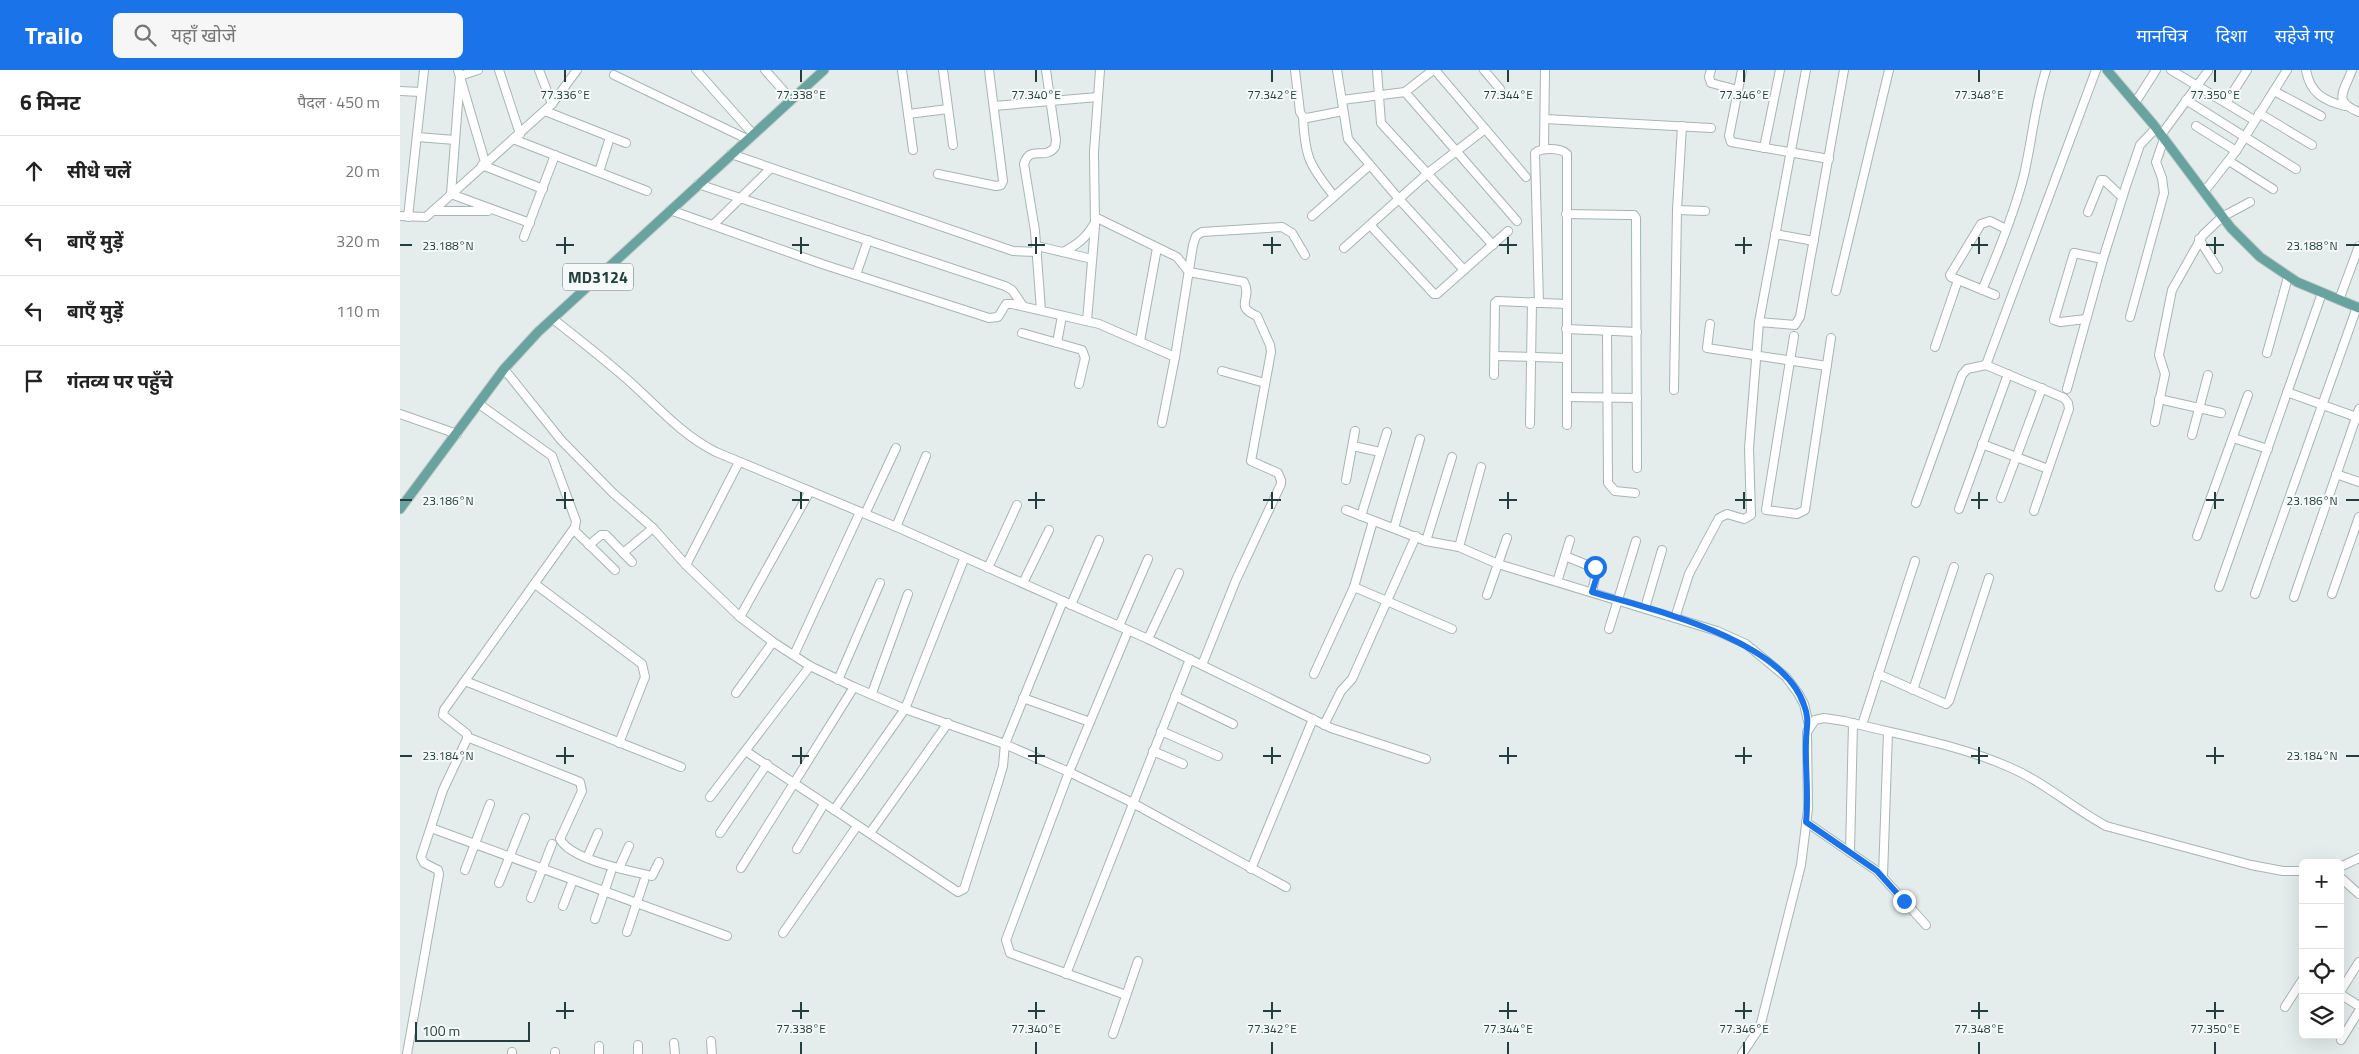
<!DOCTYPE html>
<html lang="hi">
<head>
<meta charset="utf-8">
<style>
  body { margin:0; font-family:"Titillium Web","Noto Sans Devanagari",sans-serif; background:#f6f6f6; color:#222 }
  .controls { position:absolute; right:15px; bottom:15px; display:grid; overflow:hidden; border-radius:8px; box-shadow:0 5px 20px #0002 }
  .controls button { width:45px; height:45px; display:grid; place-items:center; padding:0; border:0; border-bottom:1px solid #e0e0e0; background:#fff; color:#222; font:25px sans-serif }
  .scale { position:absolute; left:15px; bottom:12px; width:115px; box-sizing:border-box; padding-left:5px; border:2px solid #233f3d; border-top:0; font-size:14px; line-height:18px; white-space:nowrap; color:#233f3d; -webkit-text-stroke:4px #f5faf8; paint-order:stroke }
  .stop { position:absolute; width:15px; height:15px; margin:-11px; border:4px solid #1a73e8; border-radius:50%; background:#fff }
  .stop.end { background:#1a73e8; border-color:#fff; box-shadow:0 1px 5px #0008 }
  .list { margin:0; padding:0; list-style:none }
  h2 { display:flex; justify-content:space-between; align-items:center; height:65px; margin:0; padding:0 20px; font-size:21px }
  h2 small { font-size:16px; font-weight:400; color:#767676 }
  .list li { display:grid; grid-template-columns:32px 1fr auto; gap:15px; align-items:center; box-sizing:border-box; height:70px; padding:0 20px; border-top:1px solid #e0e0e0 }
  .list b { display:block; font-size:19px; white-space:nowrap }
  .list em { font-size:16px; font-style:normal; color:#767676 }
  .icon { flex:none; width:28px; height:28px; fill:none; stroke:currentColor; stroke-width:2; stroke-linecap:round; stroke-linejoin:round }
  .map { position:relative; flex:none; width:1959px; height:984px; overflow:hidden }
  header { display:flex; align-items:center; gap:30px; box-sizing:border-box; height:70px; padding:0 25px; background:#1a73e8; color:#fff }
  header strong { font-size:24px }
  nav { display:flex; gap:28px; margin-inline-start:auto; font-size:18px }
  .search { width:350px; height:45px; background:#f6f6f6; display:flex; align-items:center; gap:12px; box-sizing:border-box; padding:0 18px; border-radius:8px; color:#767676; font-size:19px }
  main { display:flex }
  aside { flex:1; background:#fff }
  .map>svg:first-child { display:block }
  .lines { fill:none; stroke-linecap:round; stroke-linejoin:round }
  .minor-casing { stroke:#a6b5b3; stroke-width:10 }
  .major-casing { stroke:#c1c9c9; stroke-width:11 }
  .minor { stroke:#fff; stroke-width:8 }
  .major { stroke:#68a39f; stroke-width:9 }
  .route { stroke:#1a73e8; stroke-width:6 }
  .ticks { fill:none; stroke:#233f3d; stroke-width:2 }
  .labels { text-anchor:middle; stroke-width:4; stroke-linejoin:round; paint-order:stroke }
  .shield { fill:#f5faf8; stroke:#627775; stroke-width:1 }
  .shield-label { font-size:16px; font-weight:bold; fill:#233f3d }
  .ticks-label { font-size:12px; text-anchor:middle; fill:#233f3d; stroke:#f5faf8; stroke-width:4; stroke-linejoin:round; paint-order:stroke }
</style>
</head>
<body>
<header>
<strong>Trailo</strong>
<div class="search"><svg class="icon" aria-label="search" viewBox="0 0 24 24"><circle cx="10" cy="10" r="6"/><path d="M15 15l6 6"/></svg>यहाँ खोजें</div>
<nav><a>मानचित्र</a><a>दिशा</a><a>सहेजे गए</a></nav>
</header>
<main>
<aside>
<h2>6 मिनट<small>पैदल · 450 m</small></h2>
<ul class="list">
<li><svg class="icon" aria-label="ahead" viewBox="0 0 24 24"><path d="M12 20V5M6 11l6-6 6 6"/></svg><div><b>सीधे चलें</b></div><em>20 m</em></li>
<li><svg class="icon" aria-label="left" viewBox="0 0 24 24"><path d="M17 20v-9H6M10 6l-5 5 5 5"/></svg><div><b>बाएँ मुड़ें</b></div><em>320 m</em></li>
<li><svg class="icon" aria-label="left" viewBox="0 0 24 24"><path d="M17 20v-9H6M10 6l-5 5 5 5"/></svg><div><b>बाएँ मुड़ें</b></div><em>110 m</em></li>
<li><svg class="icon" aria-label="arrive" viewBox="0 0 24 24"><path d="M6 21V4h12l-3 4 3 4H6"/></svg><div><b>गंतव्य पर पहुँचे</b></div></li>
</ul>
</aside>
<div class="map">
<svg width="1959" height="984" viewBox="0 0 1959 984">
  <rect width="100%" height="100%" fill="#e4edeb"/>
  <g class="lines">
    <defs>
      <g id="minor">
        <path d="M 58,0 L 85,92"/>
        <path d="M 78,0 L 60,6 L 51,124 L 130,153"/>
        <path d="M 99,0 L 120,64"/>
        <path d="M 139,0 L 152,34"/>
        <path d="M 296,0 L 353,64"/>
        <path d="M 365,0 L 391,29"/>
        <path d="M 502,0 L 513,80"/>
        <path d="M 543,0 L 553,75"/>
        <path d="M 895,0 L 900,42 L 903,47 L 907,48 L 943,41"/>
        <path d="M 937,0 L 948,69 L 999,129 L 1064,200"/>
        <path d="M 977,0 L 981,53 L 1093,175"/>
        <path d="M 1035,0 L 1126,107"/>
        <path d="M 1084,0 L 1100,19"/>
        <path d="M 1311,0 L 1309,7 L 1311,13 L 1338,20"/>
        <path d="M 1342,0 L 1329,66 L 1331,72 L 1429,89"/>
        <path d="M 1771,0 L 1854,50"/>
        <path d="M 1906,0 C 1910,23 1924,31 1945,36"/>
        <path d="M 1952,0 C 1944,22 1932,31 1959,42"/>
        <path d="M 214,5 L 347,69"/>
        <path d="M 0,21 L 21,22"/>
        <path d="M 1874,21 L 1921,46"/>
        <path d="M 1005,22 L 1033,0"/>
        <path d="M 942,30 L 1005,22 L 1117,151"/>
        <path d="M 1786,30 L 1896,99"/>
        <path d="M 1735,33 L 1756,0"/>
        <path d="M 1826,33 L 1847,0"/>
        <path d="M 594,36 L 698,27"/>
        <path d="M 145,41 L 226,73"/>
        <path d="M 1859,43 L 1912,75"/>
        <path d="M 508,44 L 548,39"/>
        <path d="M 903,47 C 905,87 909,95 934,126"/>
        <path d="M 1145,49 L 1311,58"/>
        <path d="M 1796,56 L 1836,81"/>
        <path d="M 1761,65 L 1808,1"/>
        <path d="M 17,67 L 55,70"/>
        <path d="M 113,69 L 247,121"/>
        <path d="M 1364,78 L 1380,0"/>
        <path d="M 1144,79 L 1145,0"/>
        <path d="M 331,84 L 613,181 L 637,182"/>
        <path d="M 1829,91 L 1873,119"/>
        <path d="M 82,95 L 143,119"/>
        <path d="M 199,102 L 210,67"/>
        <path d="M 538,104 L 596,116 L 601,115 L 603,111 L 589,0"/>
        <path d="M 298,114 L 605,216 L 612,220 L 623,236"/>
        <path d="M 1804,122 L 1836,81 L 1887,0"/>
        <path d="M 270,140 L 422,194 L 589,248 L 598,247 L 606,234 L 612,234 L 699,254 L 775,287"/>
        <path d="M 1277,140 L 1305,141"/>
        <path d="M 33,141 L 88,141"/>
        <path d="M 1688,142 L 1701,110 L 1704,110 L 1722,127"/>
        <path d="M 1166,144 L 1228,145 L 1234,145 L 1236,148 L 1237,398"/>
        <path d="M 0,146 L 26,147 L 152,34 L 177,0"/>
        <path d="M 912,146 L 970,95"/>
        <path d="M 8,147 L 24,0"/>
        <path d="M 695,147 L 777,187 L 789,202 L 844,212 C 853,229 833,236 857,246 L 870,275 L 871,282 L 851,391 L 878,403 L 881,410 L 881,414 L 836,510 L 802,595"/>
        <path d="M 313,155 L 371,98"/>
        <path d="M 971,156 L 1034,224 L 1037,224 L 1108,161"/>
        <path d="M 1375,164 L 1414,171"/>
        <path d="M 124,167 L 155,85"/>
        <path d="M 1799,169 L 1818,199"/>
        <path d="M 637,176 L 692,189"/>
        <path d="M 944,178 L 1028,103 L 1085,59"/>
        <path d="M 663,182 C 677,175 686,168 694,154"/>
        <path d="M 456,205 L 468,170"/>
        <path d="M 1582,220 C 1598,183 1614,144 1624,105 C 1632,70 1635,34 1646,0"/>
        <path d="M 1436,221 L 1489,0"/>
        <path d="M 1595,225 L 1551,207 L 1550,205 L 1581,154 L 1590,151 L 1606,159"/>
        <path d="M 1939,230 L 1959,176"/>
        <path d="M 1139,233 L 1135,83 C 1142,77 1161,78 1167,84 L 1167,355"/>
        <path d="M 641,240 L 635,161 L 624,94 C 630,74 645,91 655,77 L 656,70 L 646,0"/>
        <path d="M 1730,247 L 1764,123 L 1762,108 L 1756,92 L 1764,69"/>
        <path d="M 153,249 C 176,267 199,285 221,304 C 253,331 278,363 316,382 L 499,458 L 748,569 L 931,658 L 1026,689"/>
        <path d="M 1686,249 L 1660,252 L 1654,250 L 1674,183 L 1703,189"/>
        <path d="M 687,251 L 695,156 L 694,82 L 700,0"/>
        <path d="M 1359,252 L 1395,255 L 1400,247 L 1444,0"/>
        <path d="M 1310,254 L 1307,278 L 1427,296"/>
        <path d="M 1166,259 L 1237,262"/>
        <path d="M 1207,261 L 1208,413 L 1215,421 L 1235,423"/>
        <path d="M 622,263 L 682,280 L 685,288 L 679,314"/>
        <path d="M 1394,266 L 1366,440 L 1397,444 L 1405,440 L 1431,268"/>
        <path d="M 740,271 L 757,178"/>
        <path d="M 657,273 L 662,246"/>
        <path d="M 1535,277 L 1558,210"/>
        <path d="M 1867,283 L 1888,207"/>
        <path d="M 1095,286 L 1167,288"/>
        <path d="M 1586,295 L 1696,0"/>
        <path d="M 104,299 L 161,370 L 213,423 L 253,458 L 286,495 L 340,547 L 373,572 L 410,596 L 454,617 L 505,639 L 602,673 L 669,702 L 729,731 L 886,817"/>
        <path d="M 822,301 L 865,313"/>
        <path d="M 1094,305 L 1095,233 L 1097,231 L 1167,234"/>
        <path d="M 1667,319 L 1703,189 L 1726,116 L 1740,75 L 1756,58"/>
        <path d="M 1274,320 L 1277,140 L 1282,56"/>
        <path d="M 1887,322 L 1959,348"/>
        <path d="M 1167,327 L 1237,328"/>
        <path d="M 1759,329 L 1821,343"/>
        <path d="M 0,344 L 57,364"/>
        <path d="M 1755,352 L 1765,304 L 1759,285 L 1772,220 L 1803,165 L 1822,147 L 1850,132"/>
        <path d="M 762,353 L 775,287 L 793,175 L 796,166 L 802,162 L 882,157 L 892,163 L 905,185"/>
        <path d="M 1130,354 L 1132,232"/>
        <path d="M 1792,365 L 1808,305"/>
        <path d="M 1833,368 L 1868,379"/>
        <path d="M 1582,374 L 1648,399"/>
        <path d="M 953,376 L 980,382"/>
        <path d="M 1936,404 L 1959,412"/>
        <path d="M 946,410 L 955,361"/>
        <path d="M 1601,428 L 1642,318"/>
        <path d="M 1516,433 L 1562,305 L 1567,299 L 1586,295 L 1664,328 L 1668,333 L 1669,339 L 1634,441"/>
        <path d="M 1559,439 L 1608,304"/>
        <path d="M 946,440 L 1026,471 L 1059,477 L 1098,494 L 1275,548 L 1317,561 L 1346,574 L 1386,607 L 1398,623 L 1404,634 L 1409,655"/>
        <path d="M 465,444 L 496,378"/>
        <path d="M 961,446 L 987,362"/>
        <path d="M 496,457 L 526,386"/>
        <path d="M 994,458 L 1020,369"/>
        <path d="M 174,460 L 215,500"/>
        <path d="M 1797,466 L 1848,325"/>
        <path d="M 1026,471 L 1052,387"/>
        <path d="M 189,475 L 201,465 L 206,465 L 232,492"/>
        <path d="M 1059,477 L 1081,397"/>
        <path d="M 223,483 L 253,458"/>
        <path d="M 1165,486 L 1197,499 L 1192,522"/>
        <path d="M 286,495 L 339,392"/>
        <path d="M 588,498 L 617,435"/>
        <path d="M 1157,512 L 1170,470"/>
        <path d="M 623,513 L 649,460"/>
        <path d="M 135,514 L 242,594 L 245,607 L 219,673"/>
        <path d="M 954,517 L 1052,559"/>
        <path d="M 1819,517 L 1922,223"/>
        <path d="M 1855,524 L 1957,237"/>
        <path d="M 1932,524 L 1959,447"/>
        <path d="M 1087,525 L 1107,468"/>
        <path d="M 1894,527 L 1959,339"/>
        <path d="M 671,535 L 699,470"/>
        <path d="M 1245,538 L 1262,480"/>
        <path d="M 340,547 L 410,421"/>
        <path d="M 1275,548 L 1289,504 L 1319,448 L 1327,444 L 1344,449 L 1351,445 L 1349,378 L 1359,252 L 1406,0"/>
        <path d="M 719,556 L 748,489"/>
        <path d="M 1209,559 L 1236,471"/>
        <path d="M 748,569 L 779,503"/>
        <path d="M 394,585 L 460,442"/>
        <path d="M 914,604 L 954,517 L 973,451"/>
        <path d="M 1478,604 L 1546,634 L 1549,631 L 1589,508"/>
        <path d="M 438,610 L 480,513"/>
        <path d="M 65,611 L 281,697"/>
        <path d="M 1513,620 L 1554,497"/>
        <path d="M 336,623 L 373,572"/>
        <path d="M 472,623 L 508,524"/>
        <path d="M 775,626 L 833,654"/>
        <path d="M 623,628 L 690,652"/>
        <path d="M 924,655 L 941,621 L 952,609 L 1016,466"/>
        <path d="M 1462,655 L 1515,491"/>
        <path d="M 761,661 L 818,686"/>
        <path d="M 67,667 L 180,712 L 182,721 L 160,769 C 171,790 230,801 252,806 L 259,792"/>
        <path d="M 753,681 L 783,694"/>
        <path d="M 347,682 L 558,822 L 564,819 L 598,713 L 603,696 L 605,674 L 663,531"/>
        <path d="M 310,727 L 410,596"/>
        <path d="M 434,740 L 505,639 L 564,489"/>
        <path d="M 1406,752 L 1477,801 L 1526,855"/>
        <path d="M 31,758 L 327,866"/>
        <path d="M 320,763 L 367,694"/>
        <path d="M 470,763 L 548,653"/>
        <path d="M 397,779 L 424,734"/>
        <path d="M 1450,782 L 1453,653"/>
        <path d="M 187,788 L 198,763"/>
        <path d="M 1940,797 L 1959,788"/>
        <path d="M 219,798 L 229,776"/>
        <path d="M 341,798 L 454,617"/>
        <path d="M 851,799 L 913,649"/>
        <path d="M 65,800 L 90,734"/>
        <path d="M 1483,806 L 1488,662"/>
        <path d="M 1940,807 L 1959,824"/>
        <path d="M 99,813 L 125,748"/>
        <path d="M 131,828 L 152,774"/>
        <path d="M 163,836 L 173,810"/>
        <path d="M 195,849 L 211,802"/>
        <path d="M 227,862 L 244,811"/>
        <path d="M 383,863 L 457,756"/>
        <path d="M 666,904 L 790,589"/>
        <path d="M 1940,922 L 1959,892"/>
        <path d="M 1940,924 L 1959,936"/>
        <path d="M 726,925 L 618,886 L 610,883 L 606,870 L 669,702 L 728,561"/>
        <path d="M 1885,937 L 1903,909"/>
        <path d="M 713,964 L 738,891"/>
        <path d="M 1941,970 L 1959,941"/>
        <path d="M 311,971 L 312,984"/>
        <path d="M 274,973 L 275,984"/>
        <path d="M 238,975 L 238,984"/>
        <path d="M 199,976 L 199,984"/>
        <path d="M 112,982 L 112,984"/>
        <path d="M 155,982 L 155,984"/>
        <path d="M 7,984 L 39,804 L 38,800 L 24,793 L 21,787 L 43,720 L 67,669 L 67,664 L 43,645 L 44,640 L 175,457 L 176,451 L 152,386 L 79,334"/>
        <path d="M 1342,984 L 1360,957 L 1401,795 L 1408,739 L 1407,662 L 1415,650 L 1424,648 L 1444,651 C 1499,665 1557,674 1609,697 C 1644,712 1673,738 1706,756 L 1851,795 L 1883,801 L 1903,801"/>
      </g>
      <g id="major">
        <path d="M 1707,0 L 1753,54 L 1831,158 L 1860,187 L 1897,212 L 1959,238"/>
        <path d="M 0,439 L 104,299 L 138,262 L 424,0"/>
      </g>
    </defs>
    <use href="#minor" class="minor-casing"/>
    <use href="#major" class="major-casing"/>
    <use href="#minor" class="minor"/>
    <use href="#major" class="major"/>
  </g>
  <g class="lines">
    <path class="route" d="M 1195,497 L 1198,503 L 1192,522 C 1253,540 1382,569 1404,635 C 1410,650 1406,657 1406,672 C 1405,699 1409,726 1406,752 L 1477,801 L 1504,831"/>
  </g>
  <path class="ticks" d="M 165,0 L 165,12M 401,0 L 401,12M 636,0 L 636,12M 872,0 L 872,12M 1108,0 L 1108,12M 1344,0 L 1344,12M 1579,0 L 1579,12M 1815,0 L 1815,12M 165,167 L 165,184M 401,167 L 401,184M 636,167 L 636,184M 872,167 L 872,184M 1108,167 L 1108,184M 1344,167 L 1344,184M 1579,167 L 1579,184M 1815,167 L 1815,184M 0,175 L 12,175M 156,175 L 174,175M 392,175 L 409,175M 628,175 L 645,175M 863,175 L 881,175M 1099,175 L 1117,175M 1335,175 L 1352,175M 1571,175 L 1588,175M 1806,175 L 1824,175M 1946,175 L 1959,175M 165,422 L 165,439M 401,422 L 401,439M 636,422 L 636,439M 872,422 L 872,439M 1108,422 L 1108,439M 1344,422 L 1344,439M 1579,422 L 1579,439M 1815,422 L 1815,439M 0,430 L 12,430M 156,430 L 174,430M 392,430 L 409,430M 628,430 L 645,430M 863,430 L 881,430M 1099,430 L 1117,430M 1335,430 L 1352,430M 1571,430 L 1588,430M 1806,430 L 1824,430M 1946,430 L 1959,430M 165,677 L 165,694M 401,677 L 401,694M 636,677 L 636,694M 872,677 L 872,694M 1108,677 L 1108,694M 1344,677 L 1344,694M 1579,677 L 1579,694M 1815,677 L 1815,694M 0,686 L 12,686M 156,686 L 174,686M 392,686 L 409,686M 628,686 L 645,686M 863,686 L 881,686M 1099,686 L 1117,686M 1335,686 L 1352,686M 1571,686 L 1588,686M 1806,686 L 1824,686M 1946,686 L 1959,686M 165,932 L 165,949M 401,932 L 401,949M 636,932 L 636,949M 872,932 L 872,949M 1108,932 L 1108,949M 1344,932 L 1344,949M 1579,932 L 1579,949M 1815,932 L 1815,949M 156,941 L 174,941M 392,941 L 409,941M 628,941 L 645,941M 863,941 L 881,941M 1099,941 L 1117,941M 1335,941 L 1352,941M 1571,941 L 1588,941M 1806,941 L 1824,941M 401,972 L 401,984M 636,972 L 636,984M 872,972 L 872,984M 1108,972 L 1108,984M 1344,972 L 1344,984M 1579,972 L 1579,984M 1815,972 L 1815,984"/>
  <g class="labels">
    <rect class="shield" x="163" y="193.5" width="70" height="27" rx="4"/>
    <g class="shield-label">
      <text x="198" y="213">MD3124</text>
    </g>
  </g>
  <g class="ticks-label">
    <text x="165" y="29">77.336°E</text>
    <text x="401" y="29">77.338°E</text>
    <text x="636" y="29">77.340°E</text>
    <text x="872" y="29">77.342°E</text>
    <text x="1108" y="29">77.344°E</text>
    <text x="1344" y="29">77.346°E</text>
    <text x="1579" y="29">77.348°E</text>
    <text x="1815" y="29">77.350°E</text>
    <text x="48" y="180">23.188°N</text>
    <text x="1912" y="180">23.188°N</text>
    <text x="48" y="435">23.186°N</text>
    <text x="1912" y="435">23.186°N</text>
    <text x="48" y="690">23.184°N</text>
    <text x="1912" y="690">23.184°N</text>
    <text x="401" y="963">77.338°E</text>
    <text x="636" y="963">77.340°E</text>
    <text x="872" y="963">77.342°E</text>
    <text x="1108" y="963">77.344°E</text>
    <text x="1344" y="963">77.346°E</text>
    <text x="1579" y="963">77.348°E</text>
    <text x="1815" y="963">77.350°E</text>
  </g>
</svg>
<div class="controls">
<button>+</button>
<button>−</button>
<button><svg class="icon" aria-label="locate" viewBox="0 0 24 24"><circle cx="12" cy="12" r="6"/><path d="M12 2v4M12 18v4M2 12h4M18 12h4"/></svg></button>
<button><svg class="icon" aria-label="layers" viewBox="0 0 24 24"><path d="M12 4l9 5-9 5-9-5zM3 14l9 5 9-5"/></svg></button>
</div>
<div class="scale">100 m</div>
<div class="stop" style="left:1195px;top:497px"></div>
<div class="stop end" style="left:1504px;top:831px"></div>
</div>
</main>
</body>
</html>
